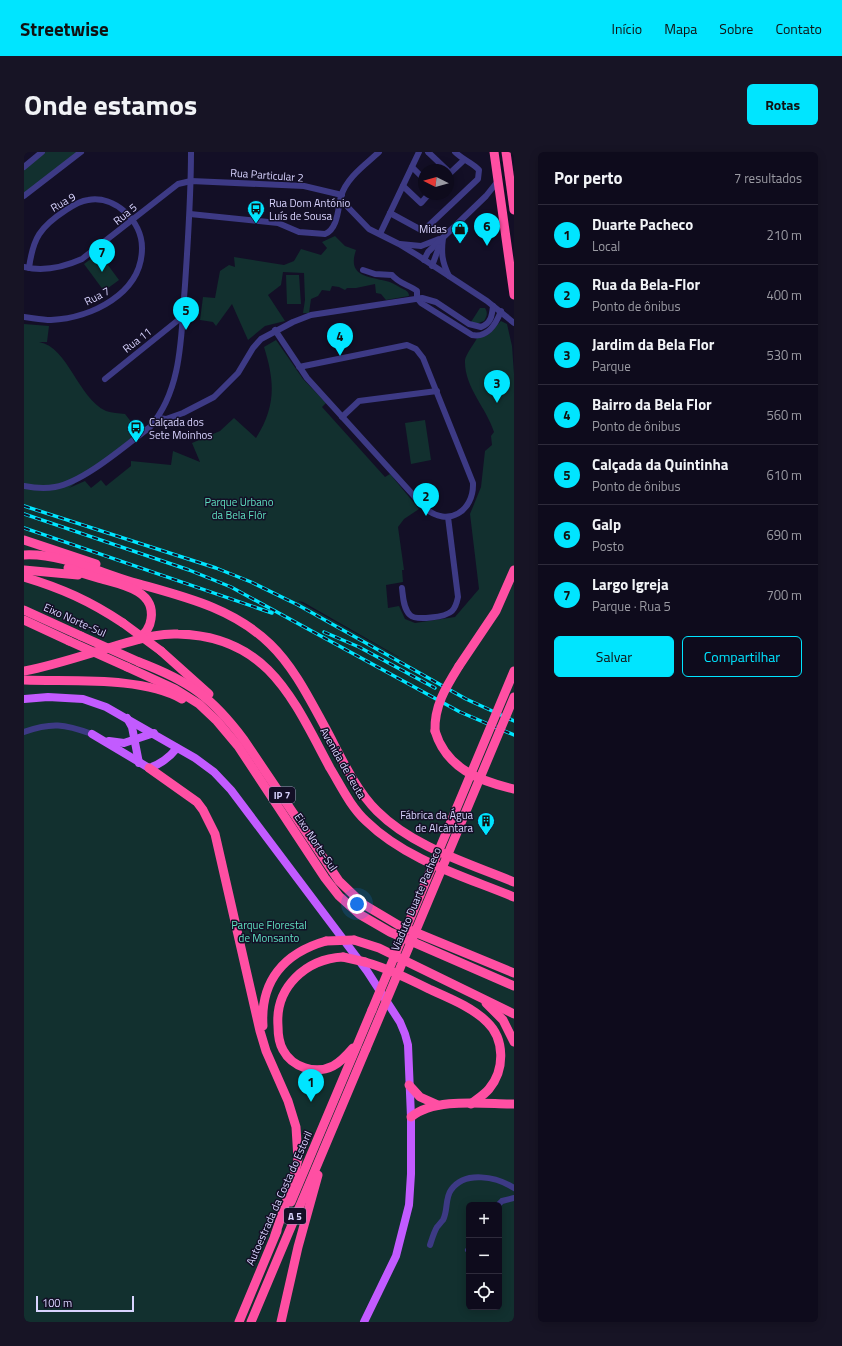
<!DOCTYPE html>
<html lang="pt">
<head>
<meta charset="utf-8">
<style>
  body { margin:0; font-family:"Titillium Web",sans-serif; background:#171425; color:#f1f3f6 }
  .controls { position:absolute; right:12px; bottom:12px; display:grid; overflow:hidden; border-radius:6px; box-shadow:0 2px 10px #0003 }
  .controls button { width:36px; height:36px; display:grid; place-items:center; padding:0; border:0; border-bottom:1px solid #2e2b3b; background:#0e0b1c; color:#f1f3f6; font:20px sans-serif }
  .compass { position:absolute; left:394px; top:12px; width:36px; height:36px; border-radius:50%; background:#0e0b1c; box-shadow:0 2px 10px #0003; rotate:276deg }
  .scale { position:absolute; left:12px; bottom:10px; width:98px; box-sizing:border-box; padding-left:4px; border:2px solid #d9d4ff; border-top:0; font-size:11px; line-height:14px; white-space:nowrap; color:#d9d4ff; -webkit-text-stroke:3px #130f26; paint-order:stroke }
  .you { position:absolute; left:333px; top:752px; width:14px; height:14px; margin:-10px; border:3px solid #fff; border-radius:50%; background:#1a73e8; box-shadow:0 0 0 6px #1a73e833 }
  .badge { display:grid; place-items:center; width:26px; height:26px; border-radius:50%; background:#00e5ff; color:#111; font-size:13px; font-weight:700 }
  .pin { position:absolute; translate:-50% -33px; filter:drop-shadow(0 1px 2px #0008) }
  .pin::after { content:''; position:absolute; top:21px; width:14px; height:12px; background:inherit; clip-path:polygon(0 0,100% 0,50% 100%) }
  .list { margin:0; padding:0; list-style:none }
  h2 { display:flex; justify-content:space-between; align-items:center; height:52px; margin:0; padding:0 16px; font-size:17px }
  h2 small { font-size:13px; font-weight:400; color:#9b9ba3 }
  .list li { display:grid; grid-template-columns:26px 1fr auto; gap:12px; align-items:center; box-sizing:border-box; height:60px; padding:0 16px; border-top:1px solid #2e2b3b }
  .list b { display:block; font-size:15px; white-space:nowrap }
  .list p { margin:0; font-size:13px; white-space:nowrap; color:#9b9ba3 }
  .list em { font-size:13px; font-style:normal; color:#9b9ba3 }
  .actions { display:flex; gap:8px; padding:12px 16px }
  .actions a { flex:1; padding:9px 0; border:1px solid #00e5ff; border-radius:6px; text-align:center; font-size:14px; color:#00e5ff }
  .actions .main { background:#00e5ff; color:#111 }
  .icon { flex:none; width:22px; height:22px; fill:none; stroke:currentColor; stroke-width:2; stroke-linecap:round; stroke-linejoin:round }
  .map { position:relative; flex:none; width:490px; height:1170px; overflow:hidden; border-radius:6px }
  header { display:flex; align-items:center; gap:24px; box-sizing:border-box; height:56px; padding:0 20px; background:#00e5ff; color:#111 }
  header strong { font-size:19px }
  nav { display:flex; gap:22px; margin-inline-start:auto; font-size:14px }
  .intro { display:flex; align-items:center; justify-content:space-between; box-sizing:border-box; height:96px; padding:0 24px }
  h1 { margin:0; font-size:28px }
  .button { padding:10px 18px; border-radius:6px; background:#00e5ff; color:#111; font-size:14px; font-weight:700 }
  main { display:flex; gap:24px; padding:0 24px }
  aside { flex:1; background:#0e0b1c; border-radius:6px; box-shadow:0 2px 10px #0003 }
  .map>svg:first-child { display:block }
  .green { fill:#12302f; fill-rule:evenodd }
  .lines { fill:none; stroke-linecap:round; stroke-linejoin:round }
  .minor { stroke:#3d3a85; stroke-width:6 }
  .major { stroke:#c25bff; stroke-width:8 }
  .highway { stroke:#ff4fa3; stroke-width:9 }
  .rail-casing { stroke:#00e5ff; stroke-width:3.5 }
  .rail { stroke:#130f26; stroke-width:2; stroke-dasharray:6; stroke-linecap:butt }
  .highway-bridge { stroke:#ff4fa3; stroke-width:9 }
  .labels { text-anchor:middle; stroke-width:3; stroke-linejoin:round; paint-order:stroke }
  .shield { fill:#130f26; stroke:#9e99be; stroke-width:1 }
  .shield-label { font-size:10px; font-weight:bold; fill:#d9d4ff }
  .street-label { font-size:11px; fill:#d9d4ff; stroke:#130f26 }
  .poi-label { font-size:11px; fill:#d9d4ff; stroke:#130f26; text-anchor:start }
  .park-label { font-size:11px; fill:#5fe0c0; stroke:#130f26 }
</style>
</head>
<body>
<header>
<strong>Streetwise</strong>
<nav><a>Início</a><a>Mapa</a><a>Sobre</a><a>Contato</a></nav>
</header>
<div class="intro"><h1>Onde estamos</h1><a class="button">Rotas</a></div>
<main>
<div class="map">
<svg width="490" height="1170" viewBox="0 0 490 1170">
  <rect width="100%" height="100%" fill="#130f26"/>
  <g class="green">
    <path d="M 17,0 L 58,0 L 0,46 L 0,13 Z"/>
    <path d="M 311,84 L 321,94 L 332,98 C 323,124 343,124 362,129 C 367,130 372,133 377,136 C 381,138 385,139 385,144 L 362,148 L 357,142 L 352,141 L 351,132 L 332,136 L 323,136 L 321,138 L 315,135 L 308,134 L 306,139 L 298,138 L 294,144 L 287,147 L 285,161 L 279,161 L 281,148 L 280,121 L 259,120 L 257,133 L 244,143 L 261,169 L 241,174 L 224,188 L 208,152 L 192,174 L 189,170 L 176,168 L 179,145 L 191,146 L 196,119 L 205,113 L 211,115 L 210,105 L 260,113 L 270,109 L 277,97 L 297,103 L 303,96 L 298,90 Z"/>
    <path d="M 75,101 L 95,128 L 80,139 L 60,112 Z"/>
    <path d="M 262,123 L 275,123 L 277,152 L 263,152 Z"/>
    <path d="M 456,156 L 461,156 C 464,161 463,164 460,169 L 452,172 L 447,170 Z"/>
    <path d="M 477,169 L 483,172 L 488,194 L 490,222 L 490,1170 L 0,1170 L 0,172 L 25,174 L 23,190 L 15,190 C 44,195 54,246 82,259 C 88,261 95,261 101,262 L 112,276 L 110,280 L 113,284 L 45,336 L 61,329 L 67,336 L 77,328 L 82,334 L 107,314 L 107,309 L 147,313 L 149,299 L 176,310 L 168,291 L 196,279 L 210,266 L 232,286 C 252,254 251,230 240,195 L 252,188 L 279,227 L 302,251 L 298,255 L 361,325 L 366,322 L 395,357 L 380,367 L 374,375 L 380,418 L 378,418 L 379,430 L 362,433 L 364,456 L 375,454 L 381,467 L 391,471 L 431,465 L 455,437 L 446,362 L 457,335 L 461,299 L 468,293 L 467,284 L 470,280 C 462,255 440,235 441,208 C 442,202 450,192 453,186 L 464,183 ZM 274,449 L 279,450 L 375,505 L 374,505 ZM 445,1053 L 475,1053 L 475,1155 L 445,1155 Z"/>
    <path d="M 401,268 L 407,308 L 387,312 L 381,271 Z"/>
  </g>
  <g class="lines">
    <g class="minor">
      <path d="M 404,0 L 423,18"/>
      <path d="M 0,15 L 18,0"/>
      <path d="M 388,15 L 400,27"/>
      <path d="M 424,23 L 440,8"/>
      <path d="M 379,34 L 397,51 L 405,42"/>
      <path d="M 0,44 L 57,0"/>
      <path d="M 317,48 L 345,77 L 375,92 L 393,103 L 463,149 L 490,171"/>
      <path d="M 366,61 L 399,79 L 454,27 L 455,18 C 449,11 439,8 431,0"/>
      <path d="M 166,62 L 254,71 L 275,80 L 301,82 C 314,77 314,56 317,44 C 323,25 341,13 355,0"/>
      <path d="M 356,82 L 395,0"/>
      <path d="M 419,86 C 417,101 418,110 425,124"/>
      <path d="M 376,92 L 397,94 L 415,87"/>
      <path d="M 400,108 L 404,100 L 462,44 L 474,29"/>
      <path d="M 408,114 L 415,95"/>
      <path d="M 0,115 C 20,120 40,115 58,107 L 154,32 L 167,29 L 280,34 L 318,43"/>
      <path d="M 339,118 L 351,122 L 368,123 C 374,131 385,133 393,139 L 393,146 L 397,151 L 448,183 C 464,186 472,172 477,159"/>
      <path d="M 0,165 C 9,166 18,168 27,168 C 67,166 118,142 118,96 C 118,69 91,43 64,48 C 56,49 48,54 42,58 C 16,75 9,86 5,116"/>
      <path d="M 251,178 L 283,226 L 401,356 C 424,376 450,359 449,331 L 399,206 L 392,197 L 383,193 L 275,215"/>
      <path d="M 81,227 L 158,165"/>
      <path d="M 318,265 L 335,249 L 413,239"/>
      <path d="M 134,266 L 142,267 L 159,261 L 190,245 L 214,221 L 229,196 L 237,187 L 269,170 L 287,163 L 398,146 L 412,150 L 445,172 L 457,175 C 467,171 468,164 469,154"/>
      <path d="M 0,334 C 10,336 21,337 31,335 C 60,330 102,293 126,275 C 159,237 157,181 161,133 C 164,89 167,45 167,0"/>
      <path d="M 378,436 C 379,444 379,456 386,463 C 392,469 422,465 428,459 C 432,455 433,450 434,445 L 424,365"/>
      <path d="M 0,580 C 28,570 40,572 68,582"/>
      <path d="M 474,1053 L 478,1049 L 490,1046"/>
      <path d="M 406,1093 C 408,1087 410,1080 413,1075 C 415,1073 417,1070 419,1068 C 424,1059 421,1046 427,1038 C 441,1018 473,1025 490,1036"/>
      <path d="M 444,1098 L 445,1097"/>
    </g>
    <g class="major">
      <path d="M 0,547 L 24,545 L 59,547 L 82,555 L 171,606 L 190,620 L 207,638 L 343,819 L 376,870 L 381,882 L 384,893 L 387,965 L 387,1022 L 385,1053 L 372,1104 L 340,1170"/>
      <path d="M 103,566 L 108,575 L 115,611"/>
      <path d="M 68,582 L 125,616 C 137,612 145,606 153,596"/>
      <path d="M 85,589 L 100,591 L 130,581"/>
    </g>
    <g class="highway">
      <path d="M 470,0 L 490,143"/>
      <path d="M 482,0 L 490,58"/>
      <path d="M 0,388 L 72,412"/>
      <path d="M 0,403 C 36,401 74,420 108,430 C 157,444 208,455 246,492 C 270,515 286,548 302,577 C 317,605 331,637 353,659 C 389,695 444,711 490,730"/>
      <path d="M 44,416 C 54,420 64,423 74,426 C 94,432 132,437 127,467 C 126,476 121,482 114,487"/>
      <path d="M 0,418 L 54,423"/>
      <path d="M 0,425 C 37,436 66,449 99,471"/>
      <path d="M 0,458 L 57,484"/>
      <path d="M 0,468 L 45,489"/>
      <path d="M 137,499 L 185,542"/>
      <path d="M 115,510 C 165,529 188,545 220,588 L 315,729 L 339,752 L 376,774 L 490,821"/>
      <path d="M 435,514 L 472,459 L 490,418"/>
      <path d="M 103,515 L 151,537 L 175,552 L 193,569 L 214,594 L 301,726 L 315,744 L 335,762 L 366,780 L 490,834"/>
      <path d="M 0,519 C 32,513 63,502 94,493 C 114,488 133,481 154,482 C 244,484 269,547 306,616 C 317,634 326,654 342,669 C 382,708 439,724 490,745"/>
      <path d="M 0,528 C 47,530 117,524 158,547"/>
      <path d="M 411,579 C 422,616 455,629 490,637"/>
      <path d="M 125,616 L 173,650 L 179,658 L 191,682 L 236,879 L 242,899 L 264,949 L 272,975 L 274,1007 L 268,1033 L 251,1083"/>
      <path d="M 330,788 L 355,796 L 490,862"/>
      <path d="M 319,805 C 282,807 251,835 254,874 C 254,882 255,891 259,898 C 268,915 291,923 309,914 C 317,910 323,903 329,896"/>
      <path d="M 341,810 C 363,816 385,827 405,837 C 425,846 448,855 463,870 C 481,887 481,918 465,937 C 460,943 453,947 447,952"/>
      <path d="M 462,851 L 479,868 L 490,890"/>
      <path d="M 239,874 C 236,829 260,801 302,789"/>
      <path d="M 385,933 L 396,945 L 414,953"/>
      <path d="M 387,965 C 411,945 460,952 490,952"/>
      <path d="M 267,1050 L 348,858"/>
      <path d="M 215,1170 L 253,1079"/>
      <path d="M 227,1170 L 342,897"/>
      <path d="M 257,1170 L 274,1095 L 294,1023"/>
    </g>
    <defs>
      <g id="rail">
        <path d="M 0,354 L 192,416 L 227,430 L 274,453 L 442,547 L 490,569"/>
        <path d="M 0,362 L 165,418 L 207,435 L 436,560 L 490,583"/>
        <path d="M 0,376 L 248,461"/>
        <path d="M 300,480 L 335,495 L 411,536"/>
      </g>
    </defs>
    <use href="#rail" class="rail-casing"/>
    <use href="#rail" class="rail"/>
    <g class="highway-bridge">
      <path d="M 99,471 L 137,499"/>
      <path d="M 57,484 L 115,510"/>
      <path d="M 45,489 L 103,515"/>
      <path d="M 411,579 C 410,554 422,535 435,514"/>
      <path d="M 302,789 L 330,788"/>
      <path d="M 319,805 L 341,810"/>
      <path d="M 348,858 L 490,519"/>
      <path d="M 342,897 L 490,545"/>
    </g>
  </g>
  <defs>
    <symbol id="bus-pin" viewBox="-11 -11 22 30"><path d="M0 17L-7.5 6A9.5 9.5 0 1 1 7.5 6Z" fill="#00e5ff" stroke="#130f26"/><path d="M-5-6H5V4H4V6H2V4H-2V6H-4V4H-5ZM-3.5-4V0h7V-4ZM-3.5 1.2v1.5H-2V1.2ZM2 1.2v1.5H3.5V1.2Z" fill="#111"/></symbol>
    <symbol id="shop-pin" viewBox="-11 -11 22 30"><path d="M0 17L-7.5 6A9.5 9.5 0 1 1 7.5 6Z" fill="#00e5ff" stroke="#130f26"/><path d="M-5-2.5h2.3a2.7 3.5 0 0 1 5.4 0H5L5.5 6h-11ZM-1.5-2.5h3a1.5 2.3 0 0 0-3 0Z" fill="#111"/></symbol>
    <symbol id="building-pin" viewBox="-11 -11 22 30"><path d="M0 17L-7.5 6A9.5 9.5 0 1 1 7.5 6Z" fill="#00e5ff" stroke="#130f26"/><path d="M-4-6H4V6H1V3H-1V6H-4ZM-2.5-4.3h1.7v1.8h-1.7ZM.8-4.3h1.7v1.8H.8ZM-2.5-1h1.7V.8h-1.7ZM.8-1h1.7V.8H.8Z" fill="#111"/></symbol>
  </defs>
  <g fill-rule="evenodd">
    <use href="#bus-pin" x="222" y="47" width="20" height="27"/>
    <use href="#shop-pin" x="426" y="67" width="20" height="27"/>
    <use href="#bus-pin" x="102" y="266" width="20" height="27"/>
    <use href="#building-pin" x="452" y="659" width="20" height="27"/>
  </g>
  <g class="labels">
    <g class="shield">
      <rect x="245" y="635" width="26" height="16" rx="3"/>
      <rect x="260" y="1056" width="22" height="16" rx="3"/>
    </g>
    <g class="shield-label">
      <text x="258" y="647">IP 7</text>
      <text x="271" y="1068">A 5</text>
    </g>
    <g class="street-label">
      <text transform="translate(243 23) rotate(4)" y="4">Rua Particular 2</text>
      <text transform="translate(39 50) rotate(-30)" y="4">Rua 9</text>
      <text transform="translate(101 62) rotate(-39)" y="4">Rua 5</text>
      <text transform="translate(73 144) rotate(-28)" y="4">Rua 7</text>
      <text transform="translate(113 188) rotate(-38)" y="4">Rua 11</text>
      <text transform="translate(51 468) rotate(24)" y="4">Eixo Norte-Sul</text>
      <text transform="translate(319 611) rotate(60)" y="4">Avenida de Ceuta</text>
      <text transform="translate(292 690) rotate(56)" y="4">Eixo Norte-Sul</text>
      <text transform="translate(392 747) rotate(-67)" y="4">Viaduto Duarte Pacheco</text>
      <text transform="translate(255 1046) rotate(-66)" y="4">Autoestrada da Costa do Estoril</text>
    </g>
    <g class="poi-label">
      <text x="245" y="55">Rua Dom António<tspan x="245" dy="13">Luís de Sousa</tspan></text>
      <text x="423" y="81" text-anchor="end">Midas</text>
      <text x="125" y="274">Calçada dos<tspan x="125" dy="13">Sete Moinhos</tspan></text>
      <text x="449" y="667" text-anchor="end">Fábrica da Água<tspan x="449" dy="13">de Alcântara</tspan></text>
    </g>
    <g class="park-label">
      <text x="215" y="354">Parque Urbano<tspan x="215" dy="13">da Bela Flôr</tspan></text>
      <text x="245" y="777">Parque Florestal<tspan x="245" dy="13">de Monsanto</tspan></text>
    </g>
  </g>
</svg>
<div class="controls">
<button>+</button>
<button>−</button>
<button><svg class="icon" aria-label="locate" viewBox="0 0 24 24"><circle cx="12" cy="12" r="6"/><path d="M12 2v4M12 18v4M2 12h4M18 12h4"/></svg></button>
</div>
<svg class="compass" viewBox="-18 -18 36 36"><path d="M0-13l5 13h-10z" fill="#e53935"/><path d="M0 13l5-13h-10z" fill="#9b9ba3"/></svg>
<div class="scale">100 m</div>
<div class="you"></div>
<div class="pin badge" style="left:287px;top:950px">1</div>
<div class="pin badge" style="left:402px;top:364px">2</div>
<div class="pin badge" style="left:473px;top:251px">3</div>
<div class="pin badge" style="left:316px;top:204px">4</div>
<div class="pin badge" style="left:162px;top:178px">5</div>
<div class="pin badge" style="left:463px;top:94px">6</div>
<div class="pin badge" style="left:78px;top:120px">7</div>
</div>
<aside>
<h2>Por perto<small>7 resultados</small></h2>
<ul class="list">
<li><span class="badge">1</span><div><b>Duarte Pacheco</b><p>Local</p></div><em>210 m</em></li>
<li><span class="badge">2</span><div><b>Rua da Bela-Flor</b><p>Ponto de ônibus</p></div><em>400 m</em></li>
<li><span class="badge">3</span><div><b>Jardim da Bela Flor</b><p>Parque</p></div><em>530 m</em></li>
<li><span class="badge">4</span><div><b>Bairro da Bela Flor</b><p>Ponto de ônibus</p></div><em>560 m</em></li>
<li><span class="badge">5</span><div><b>Calçada da Quintinha</b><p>Ponto de ônibus</p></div><em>610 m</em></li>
<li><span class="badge">6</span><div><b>Galp</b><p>Posto</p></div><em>690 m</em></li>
<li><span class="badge">7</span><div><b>Largo Igreja</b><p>Parque · Rua 5</p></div><em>700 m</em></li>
</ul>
<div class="actions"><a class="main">Salvar</a><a>Compartilhar</a></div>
</aside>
</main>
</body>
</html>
